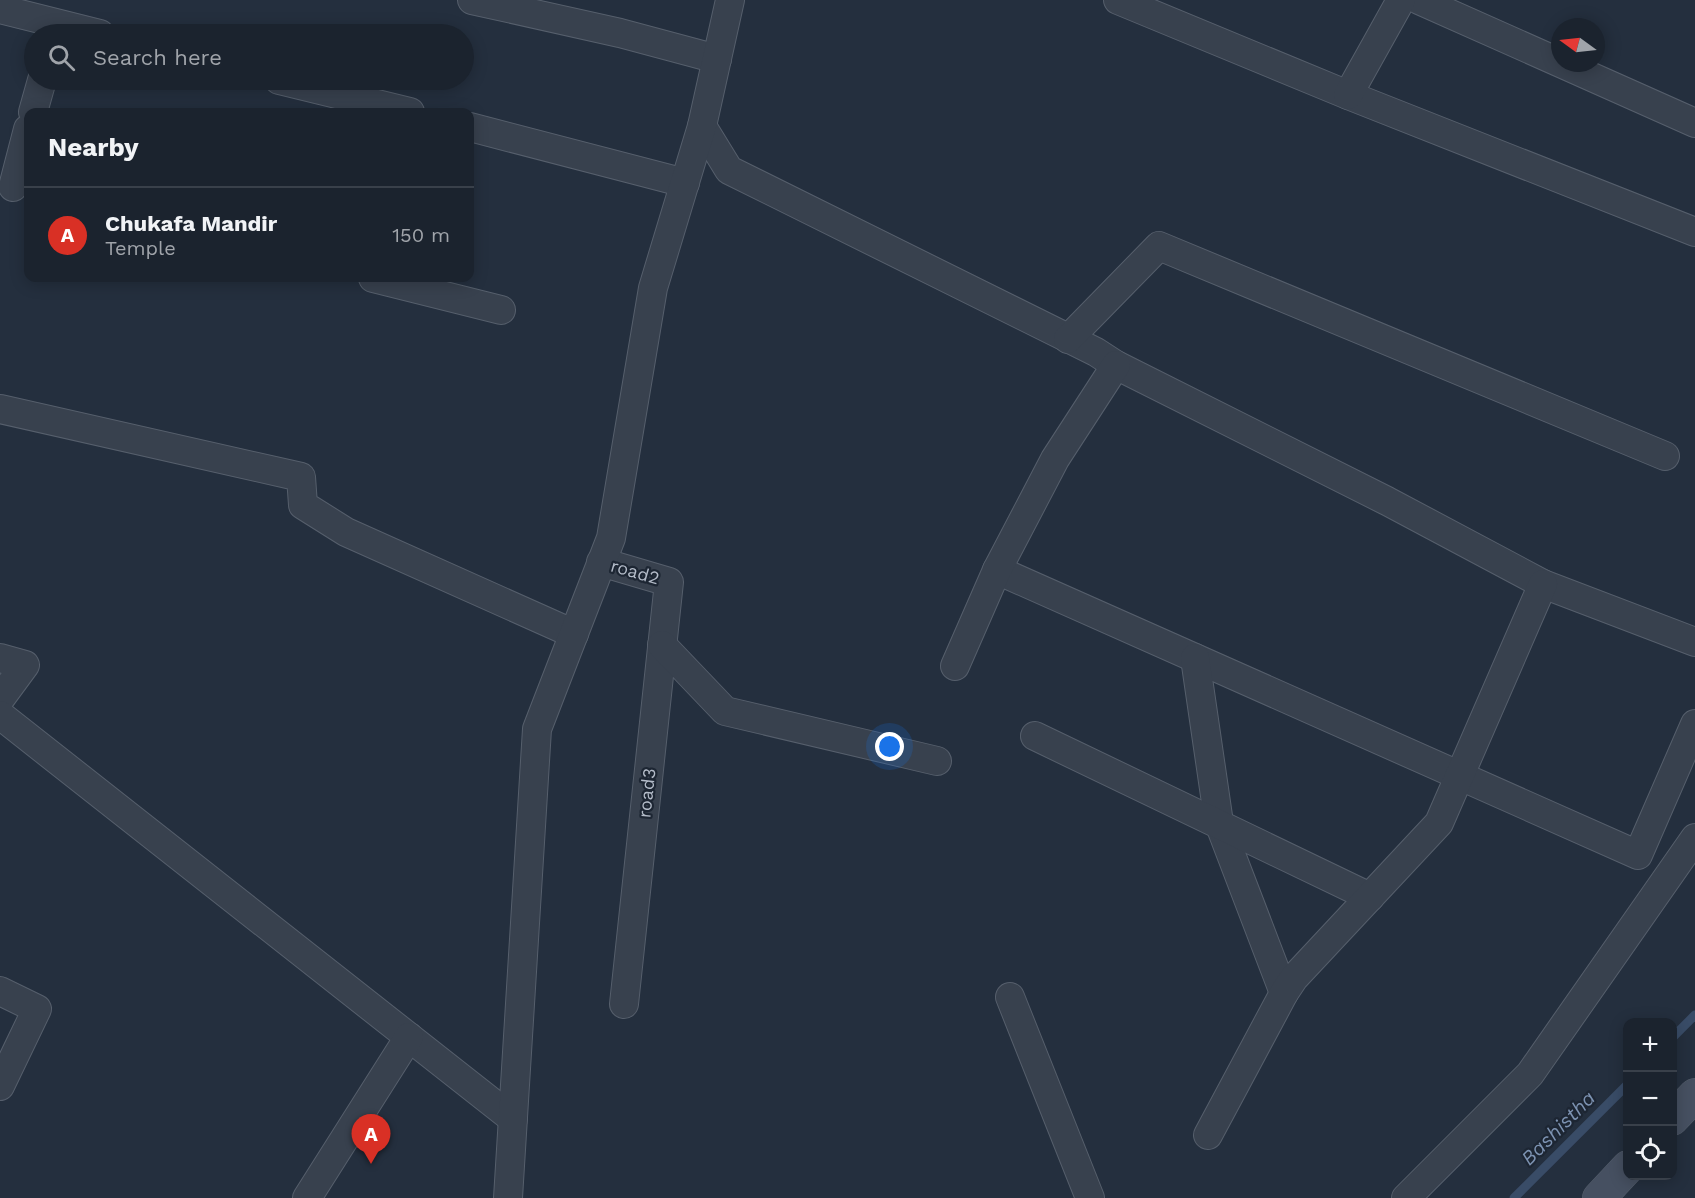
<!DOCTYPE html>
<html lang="en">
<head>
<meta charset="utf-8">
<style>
  body { margin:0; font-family:"Work Sans",sans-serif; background:#282f3a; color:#f1f3f6 }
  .controls { position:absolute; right:18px; bottom:18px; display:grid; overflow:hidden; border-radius:12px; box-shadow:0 3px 15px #0003 }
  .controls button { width:54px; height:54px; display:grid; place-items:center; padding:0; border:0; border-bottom:2px solid #39404a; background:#1b232e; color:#f1f3f6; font:30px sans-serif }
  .compass { position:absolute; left:1551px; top:18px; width:54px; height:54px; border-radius:50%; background:#1b232e; box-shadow:0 3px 15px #0003; rotate:285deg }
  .you { position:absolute; left:890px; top:747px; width:21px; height:21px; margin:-15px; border:4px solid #fff; border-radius:50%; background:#1a73e8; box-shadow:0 0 0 9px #1a73e833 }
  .badge { display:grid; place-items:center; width:39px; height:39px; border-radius:50%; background:#d93025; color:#fff; font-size:20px; font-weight:700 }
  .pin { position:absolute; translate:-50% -50px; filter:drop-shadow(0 2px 3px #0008) }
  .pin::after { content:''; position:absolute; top:32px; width:21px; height:18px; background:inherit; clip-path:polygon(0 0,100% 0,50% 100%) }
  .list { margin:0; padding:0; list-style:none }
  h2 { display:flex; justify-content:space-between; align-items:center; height:78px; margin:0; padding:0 24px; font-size:26px }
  h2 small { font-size:20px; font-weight:400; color:#a0a4aa }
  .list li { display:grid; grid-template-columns:39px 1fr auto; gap:18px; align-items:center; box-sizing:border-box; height:96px; padding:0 24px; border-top:2px solid #39404a }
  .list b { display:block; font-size:22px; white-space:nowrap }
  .list p { margin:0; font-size:20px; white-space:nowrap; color:#a0a4aa }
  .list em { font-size:20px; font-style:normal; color:#a0a4aa }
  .icon { flex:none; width:33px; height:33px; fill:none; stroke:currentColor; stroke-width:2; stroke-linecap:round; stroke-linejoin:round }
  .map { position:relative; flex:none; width:1695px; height:1198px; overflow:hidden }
  .search { position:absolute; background:#1b232e; box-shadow:0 3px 15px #0003; left:24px; top:24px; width:450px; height:66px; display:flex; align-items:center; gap:15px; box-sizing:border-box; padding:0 21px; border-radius:33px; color:#a0a4aa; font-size:22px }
  .panel { position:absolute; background:#1b232e; box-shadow:0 3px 15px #0003; left:24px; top:108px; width:450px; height:174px; border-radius:12px }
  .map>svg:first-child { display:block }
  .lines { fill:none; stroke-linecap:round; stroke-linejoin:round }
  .stream { stroke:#394c67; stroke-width:9 }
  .street-casing { stroke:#565f6c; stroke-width:30 }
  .secondary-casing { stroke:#565f6c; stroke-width:34 }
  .street { stroke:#38414e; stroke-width:28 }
  .secondary { stroke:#465061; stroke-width:33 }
  .labels { text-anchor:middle; stroke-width:4.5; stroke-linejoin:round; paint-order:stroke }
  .street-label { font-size:18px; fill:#b4bcc9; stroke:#1d2633 }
  .water-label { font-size:20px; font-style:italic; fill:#7c92b1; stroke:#1d2633 }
</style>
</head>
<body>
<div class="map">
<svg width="1695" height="1198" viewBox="0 0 1695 1198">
  <rect width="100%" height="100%" fill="#242f3e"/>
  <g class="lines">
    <g class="stream">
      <path d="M 1672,1038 L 1695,1015"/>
      <path d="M 1514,1198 L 1628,1084"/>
    </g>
    <defs>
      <g id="street">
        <path d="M 472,0 L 620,33 L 717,59"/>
        <path d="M 1118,0 L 1348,95 L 1695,232"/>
        <path d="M 1419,0 L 1695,123"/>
        <path d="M 0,9 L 100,34"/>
        <path d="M 279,80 L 410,112"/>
        <path d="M 1348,95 L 1401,0"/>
        <path d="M 33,112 L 42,80"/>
        <path d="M 702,126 L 729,170 L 1096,352 L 1116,365 L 1387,501 L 1543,584 L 1695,642"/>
        <path d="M 470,127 L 685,183"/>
        <path d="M 13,187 L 28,129"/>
        <path d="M 373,278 L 501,310"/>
        <path d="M 1068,339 L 1159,246 L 1665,456"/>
        <path d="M 0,409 L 301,477 L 303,505 L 346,532 L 574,634"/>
        <path d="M 601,562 L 669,582 L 624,1004"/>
        <path d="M 997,570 L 1638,855 L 1695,724"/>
        <path d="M 662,645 L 725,711 L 937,761"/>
        <path d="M 0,658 L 25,665 L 0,699"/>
        <path d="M 1195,658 L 1219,823 L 1284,993"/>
        <path d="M 955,666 L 997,570 L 1055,459 L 1116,365"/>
        <path d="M 0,715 L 513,1119"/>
        <path d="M 1035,736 L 1370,897"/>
        <path d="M 0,991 L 37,1009 L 0,1086"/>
        <path d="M 1010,997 L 1090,1198"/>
        <path d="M 1208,1135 L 1284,993 L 1294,978 L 1439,823 L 1543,584"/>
        <path d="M 307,1198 L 409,1037"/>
        <path d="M 508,1198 L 537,729 L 611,538 L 653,288 L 702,126 L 730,0"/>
        <path d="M 1406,1198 L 1530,1074 L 1695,838"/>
      </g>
      <g id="secondary">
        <path d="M 1672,1119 L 1695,1095"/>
        <path d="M 1599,1198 L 1628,1167"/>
      </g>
    </defs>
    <use href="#street" class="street-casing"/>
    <use href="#secondary" class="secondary-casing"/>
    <use href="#street" class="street"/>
    <use href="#secondary" class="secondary"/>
  </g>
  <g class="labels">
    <g class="street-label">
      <text transform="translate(635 572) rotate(16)" y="6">road2</text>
      <text transform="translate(647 793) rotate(-84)" y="6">road3</text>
    </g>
    <g class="water-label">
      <text transform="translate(1558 1128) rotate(-45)" y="7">Bashistha</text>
    </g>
  </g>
</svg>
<div class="controls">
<button>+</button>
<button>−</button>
<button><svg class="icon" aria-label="locate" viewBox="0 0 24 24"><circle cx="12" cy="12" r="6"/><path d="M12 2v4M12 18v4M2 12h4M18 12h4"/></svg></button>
</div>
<svg class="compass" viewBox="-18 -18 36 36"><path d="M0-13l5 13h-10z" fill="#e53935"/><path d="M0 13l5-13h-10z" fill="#a0a4aa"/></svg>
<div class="you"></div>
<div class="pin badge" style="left:371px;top:1164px">A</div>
<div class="search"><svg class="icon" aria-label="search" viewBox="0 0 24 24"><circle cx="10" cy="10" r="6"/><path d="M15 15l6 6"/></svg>Search here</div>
<section class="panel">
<h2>Nearby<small></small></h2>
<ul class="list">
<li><span class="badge">A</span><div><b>Chukafa Mandir</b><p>Temple</p></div><em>150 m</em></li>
</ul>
</section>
</div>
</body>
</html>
